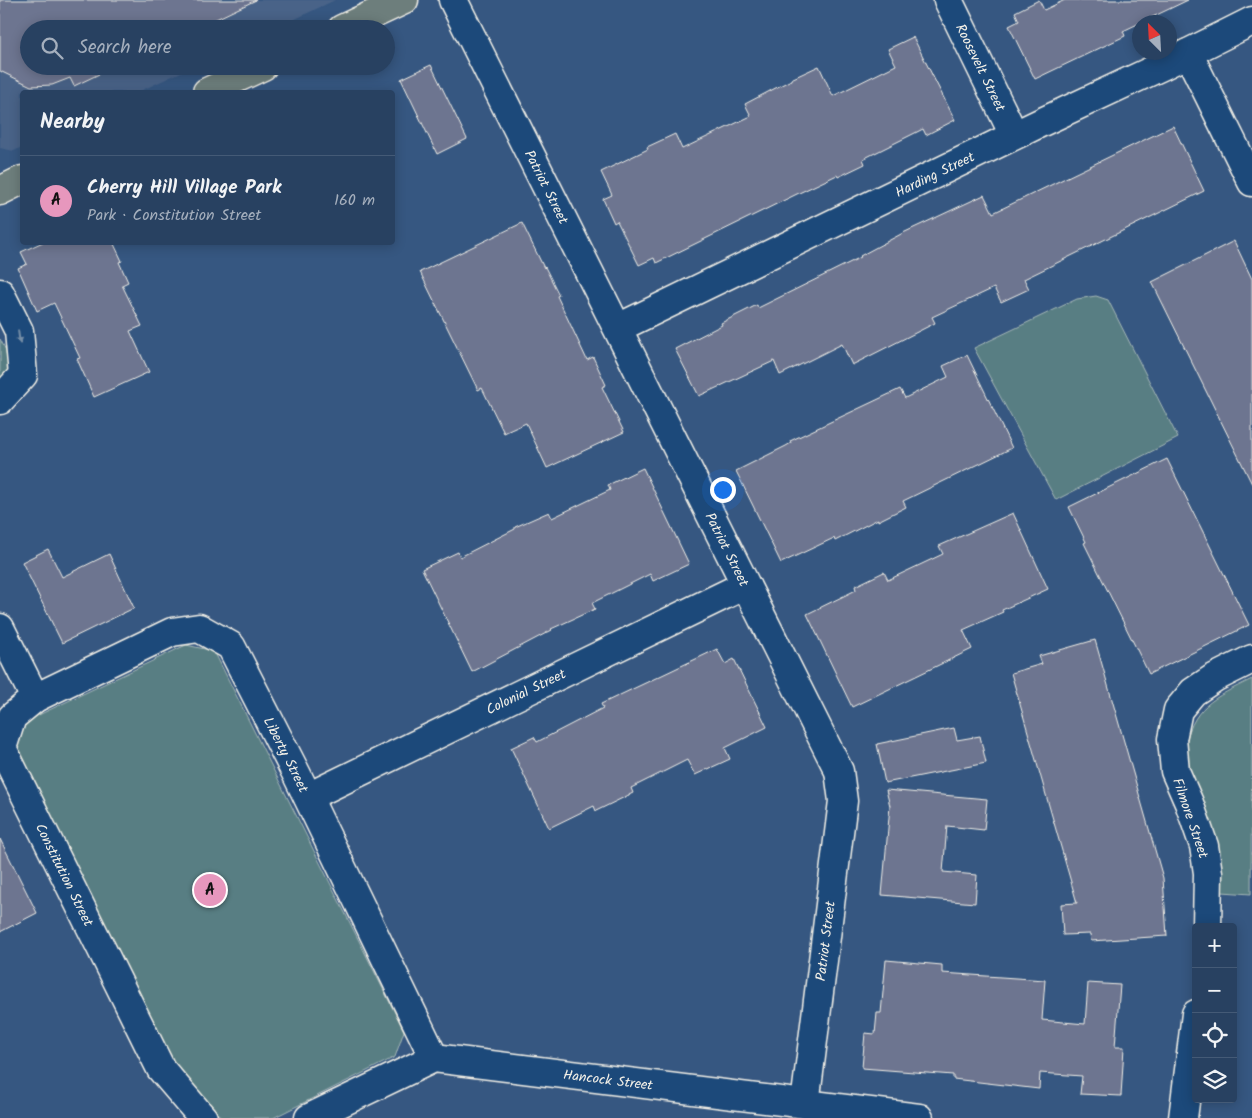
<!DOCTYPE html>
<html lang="en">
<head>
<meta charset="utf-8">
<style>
  body { margin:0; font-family:Kalam,sans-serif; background:#344c6a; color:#f1f3f6 }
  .controls { position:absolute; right:15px; bottom:15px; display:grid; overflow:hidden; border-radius:5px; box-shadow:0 2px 12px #0003 }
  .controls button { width:45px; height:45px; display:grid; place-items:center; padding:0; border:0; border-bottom:1px solid #445a76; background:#284161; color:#f1f3f6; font:25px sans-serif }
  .compass { position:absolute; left:1132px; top:15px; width:45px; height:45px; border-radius:50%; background:#284161; box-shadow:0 2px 12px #0003; rotate:336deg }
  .you { position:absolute; left:722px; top:489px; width:18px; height:18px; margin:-12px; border:4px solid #fff; border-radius:50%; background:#1a73e8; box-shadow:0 0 0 8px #1a73e833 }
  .badge { display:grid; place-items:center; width:32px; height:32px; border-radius:50%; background:#e797bd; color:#111; font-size:16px; font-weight:700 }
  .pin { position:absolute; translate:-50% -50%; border:2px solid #fff; box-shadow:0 1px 5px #0006 }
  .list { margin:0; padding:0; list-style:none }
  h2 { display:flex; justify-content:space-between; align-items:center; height:65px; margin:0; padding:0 20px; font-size:21px }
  h2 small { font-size:16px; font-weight:400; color:#a5afbd }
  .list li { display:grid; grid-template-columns:32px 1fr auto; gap:15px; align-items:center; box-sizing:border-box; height:90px; padding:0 20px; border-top:1px solid #445a76 }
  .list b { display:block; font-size:19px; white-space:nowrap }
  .list p { margin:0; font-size:16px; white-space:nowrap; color:#a5afbd }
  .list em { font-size:16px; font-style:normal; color:#a5afbd }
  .icon { flex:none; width:28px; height:28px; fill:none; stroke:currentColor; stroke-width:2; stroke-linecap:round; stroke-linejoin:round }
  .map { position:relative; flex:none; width:1252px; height:1118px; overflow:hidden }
  .search { position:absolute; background:#284161; box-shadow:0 2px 12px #0003; left:20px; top:20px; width:375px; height:55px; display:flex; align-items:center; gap:12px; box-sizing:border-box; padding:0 18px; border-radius:28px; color:#a5afbd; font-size:19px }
  .panel { position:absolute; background:#284161; box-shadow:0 2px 12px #0003; left:20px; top:90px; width:375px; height:155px; border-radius:5px }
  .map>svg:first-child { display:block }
  .built { fill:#496388 }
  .green { fill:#597e83; stroke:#a6b8b6 }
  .building { fill:#6d7490; stroke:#f4f1e8 }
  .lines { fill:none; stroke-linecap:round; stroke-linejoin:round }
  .minor-casing { stroke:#f4f1e8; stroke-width:31 }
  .major-casing { stroke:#f4f1e8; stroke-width:31 }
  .minor { stroke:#1f4a7a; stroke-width:28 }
  .major { stroke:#6d7e7c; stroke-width:28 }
  .oneway { fill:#748da6 }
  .labels { text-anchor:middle; stroke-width:4; stroke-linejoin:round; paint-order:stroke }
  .street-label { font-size:14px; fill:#f4f1e8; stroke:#1f4a7a }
</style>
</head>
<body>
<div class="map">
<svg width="1252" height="1118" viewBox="0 0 1252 1118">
  <rect width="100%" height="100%" fill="#365781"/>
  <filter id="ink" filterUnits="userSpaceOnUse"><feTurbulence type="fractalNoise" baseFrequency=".02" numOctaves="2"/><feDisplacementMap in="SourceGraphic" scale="10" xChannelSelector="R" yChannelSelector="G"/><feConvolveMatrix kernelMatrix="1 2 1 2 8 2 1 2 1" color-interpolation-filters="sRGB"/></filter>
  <g filter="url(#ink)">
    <path class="built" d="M 0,0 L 335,0 L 274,29 L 29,29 L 29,66 L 194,66 L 138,92 L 22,92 L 22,147 L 14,151 L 0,148 Z"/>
    <g class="green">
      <path d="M 1096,296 L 1108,300 L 1178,438 L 1056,500 L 974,348 L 1077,299 Z"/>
      <path d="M 0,339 C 12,362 14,363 0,386 Z"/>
      <path d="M 186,645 L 214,651 L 404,1031 L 395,1057 L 273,1118 L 222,1118 L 173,1063 L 16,750 L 24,722 Z"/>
      <path d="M 1252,679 L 1251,894 L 1222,892 L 1220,864 L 1184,753 C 1191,706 1214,698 1252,679 Z"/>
    </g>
    <g class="building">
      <path d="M 0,0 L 256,0 L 195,29 L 29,29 L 29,66 L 116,66 L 74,86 L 70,78 L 52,85 L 31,86 L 0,71 Z"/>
      <path d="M 1039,0 L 1044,10 L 1065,0 L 1188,0 L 1123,31 L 1125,36 L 1035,79 L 1009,26 L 1019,21 L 1015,12 Z"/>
      <path d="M 913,37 L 955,120 L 926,135 L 923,129 L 863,159 L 865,164 L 838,177 L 837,175 L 799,193 L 656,263 L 654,258 L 639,265 L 617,221 L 614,223 L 603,199 L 612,195 L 601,172 L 648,149 L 647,147 L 675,134 L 682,149 L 751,116 L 745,104 L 791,80 L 791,79 L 819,66 L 833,96 L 896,65 L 888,49 Z"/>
      <path d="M 431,65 L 467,139 L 437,154 L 401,79 Z"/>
      <path d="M 1173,126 L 1204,191 L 1024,279 L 1029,289 L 1001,302 L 994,288 L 932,317 L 935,323 L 852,365 L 842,344 L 780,375 L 774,361 L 699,396 L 675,349 L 722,325 L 721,323 L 757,305 L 758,308 L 861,257 L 860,256 L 903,233 L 984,195 L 993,213 Z"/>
      <path d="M 522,223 L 544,268 L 545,267 L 559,295 L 557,296 L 587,360 L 593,357 L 606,385 L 602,387 L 624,432 L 547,468 L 526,423 L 504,433 L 482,388 L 478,390 L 420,272 Z"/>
      <path d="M 1234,241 L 1252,279 L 1252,484 L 1152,282 Z"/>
      <path d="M 43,242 L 113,242 L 122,261 L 119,262 L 128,282 L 122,285 L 142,326 L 130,331 L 149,372 L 94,397 L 77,359 L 80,358 L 54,303 L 37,311 L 18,268 L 27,264 L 21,252 Z"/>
      <path d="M 967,355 L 1012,448 L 903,501 L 906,507 L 878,521 L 878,519 L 835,541 L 834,538 L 781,563 L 736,471 L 786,446 L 791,443 L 790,441 L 900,389 L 905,398 L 948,377 L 943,366 Z"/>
      <path d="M 1167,459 L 1249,625 L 1149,674 L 1084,543 L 1086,542 L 1069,507 Z"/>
      <path d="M 643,468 L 689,564 L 653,581 L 650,574 L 592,603 L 595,609 L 551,629 L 552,630 L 472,672 L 422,569 L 458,552 L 460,557 L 515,529 L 515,527 L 549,512 L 552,518 L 610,490 L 608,485 Z"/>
      <path d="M 1013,513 L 1048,589 L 1002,610 L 1003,612 L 963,630 L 972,649 L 852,707 L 807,614 L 856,590 L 855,586 L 884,572 L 888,580 L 943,554 L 939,546 Z"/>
      <path d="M 48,549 L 62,577 L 109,554 L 134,608 L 62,643 L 22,562 Z"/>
      <path d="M 1095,640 L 1163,878 L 1167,936 L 1091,941 L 1090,934 L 1063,935 L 1061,904 L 1077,903 L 1011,673 L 1042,664 L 1039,656 Z"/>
      <path d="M 717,649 L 725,664 L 734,659 L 767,727 L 725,748 L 730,759 L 695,775 L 687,760 L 631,788 L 633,793 L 596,811 L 594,806 L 549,828 L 511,748 L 534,737 L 537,742 L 603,708 L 601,704 Z"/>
      <path d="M 954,728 L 957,740 L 980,736 L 986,763 L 885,783 L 877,744 Z"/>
      <path d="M 886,790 L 987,799 L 984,830 L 947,826 L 943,872 L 977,875 L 975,903 L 882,895 L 890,806 Z"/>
      <path d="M 0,839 L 37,913 L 0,932 Z"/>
      <path d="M 886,960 L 942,965 L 942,973 L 1045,980 L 1042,1020 L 1085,1024 L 1088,983 L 1120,985 L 1115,1047 L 1124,1047 L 1121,1096 L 1080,1094 L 1082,1076 L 1040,1073 L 1039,1089 L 953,1079 L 953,1075 L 862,1068 L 865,1033 L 875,1034 L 877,1013 L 881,1013 Z"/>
    </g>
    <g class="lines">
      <defs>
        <g id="minor">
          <path id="s1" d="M 453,0 C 583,257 709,515 839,771 L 843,801 L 805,1104"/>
          <path id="s2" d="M 948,0 L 1014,135"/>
          <path d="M 1188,53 L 1252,182"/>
          <path d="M 0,293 L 19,331 L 23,375 L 0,400"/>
          <path id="s3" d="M 618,328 L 1040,123 L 1164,65 L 1252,21"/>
          <path id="s4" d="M 0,628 L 35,698 L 12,717 L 2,748 L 161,1069 L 203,1118"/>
          <path id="s5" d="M 35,698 L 172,632 L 199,628 L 231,646 L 297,775 L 434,1058"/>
          <path id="s6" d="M 308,797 L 745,585"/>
          <path d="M 1207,927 L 1208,873 L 1204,846 L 1189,803 L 1175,771 L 1172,739 L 1178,710 L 1193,692 L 1214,678 L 1252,659"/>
          <path id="s7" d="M 309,1118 L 434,1058 L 919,1118"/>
          <path d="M 1183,1118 L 1196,1014"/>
        </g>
        <g id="major">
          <path d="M 342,29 L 404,0"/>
          <path d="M 207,92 L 263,66"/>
          <path d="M 0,191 L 22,180"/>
        </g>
      </defs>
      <use href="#minor" class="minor-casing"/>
      <use href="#major" class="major-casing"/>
      <use href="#minor" class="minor"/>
      <use href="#major" class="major"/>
    </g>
    <defs><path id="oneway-solid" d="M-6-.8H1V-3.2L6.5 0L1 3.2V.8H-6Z" transform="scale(1.25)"/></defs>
    <use class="oneway" href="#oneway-solid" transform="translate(19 337) rotate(82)"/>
  </g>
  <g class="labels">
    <g class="street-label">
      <text dy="5" stroke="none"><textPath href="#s2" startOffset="75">Roosevelt Street</textPath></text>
      <text dy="5" stroke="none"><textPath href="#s3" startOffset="352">Harding Street</textPath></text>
      <text dy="5" stroke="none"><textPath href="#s1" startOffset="209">Patriot Street</textPath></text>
      <text dy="5" stroke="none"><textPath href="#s1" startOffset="614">Patriot Street</textPath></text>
      <text dy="5" stroke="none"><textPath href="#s6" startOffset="242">Colonial Street</textPath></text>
      <text dy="5" stroke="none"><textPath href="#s5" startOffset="338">Liberty Street</textPath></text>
      <text transform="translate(1191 818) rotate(71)" y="5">Filmore Street</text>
      <text dy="5" stroke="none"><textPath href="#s4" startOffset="282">Constitution Street</textPath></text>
      <text transform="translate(825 941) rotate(-83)" y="5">Patriot Street</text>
      <text dy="5" stroke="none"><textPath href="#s7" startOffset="314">Hancock Street</textPath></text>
    </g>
  </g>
</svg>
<div class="controls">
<button>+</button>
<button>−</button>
<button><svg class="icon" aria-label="locate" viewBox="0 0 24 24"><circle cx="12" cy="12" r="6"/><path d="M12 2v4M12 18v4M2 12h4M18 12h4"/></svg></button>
<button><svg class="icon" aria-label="layers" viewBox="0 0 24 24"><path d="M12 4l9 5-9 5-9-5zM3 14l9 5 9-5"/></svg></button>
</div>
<svg class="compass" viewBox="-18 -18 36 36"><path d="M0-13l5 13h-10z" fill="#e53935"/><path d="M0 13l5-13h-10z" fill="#a5afbd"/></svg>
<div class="you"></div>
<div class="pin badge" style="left:210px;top:890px">A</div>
<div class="search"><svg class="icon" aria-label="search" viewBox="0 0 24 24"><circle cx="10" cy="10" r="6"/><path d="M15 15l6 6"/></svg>Search here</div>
<section class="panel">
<h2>Nearby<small></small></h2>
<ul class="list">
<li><span class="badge">A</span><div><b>Cherry Hill Village Park</b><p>Park · Constitution Street</p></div><em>160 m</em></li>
</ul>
</section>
</div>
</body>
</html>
